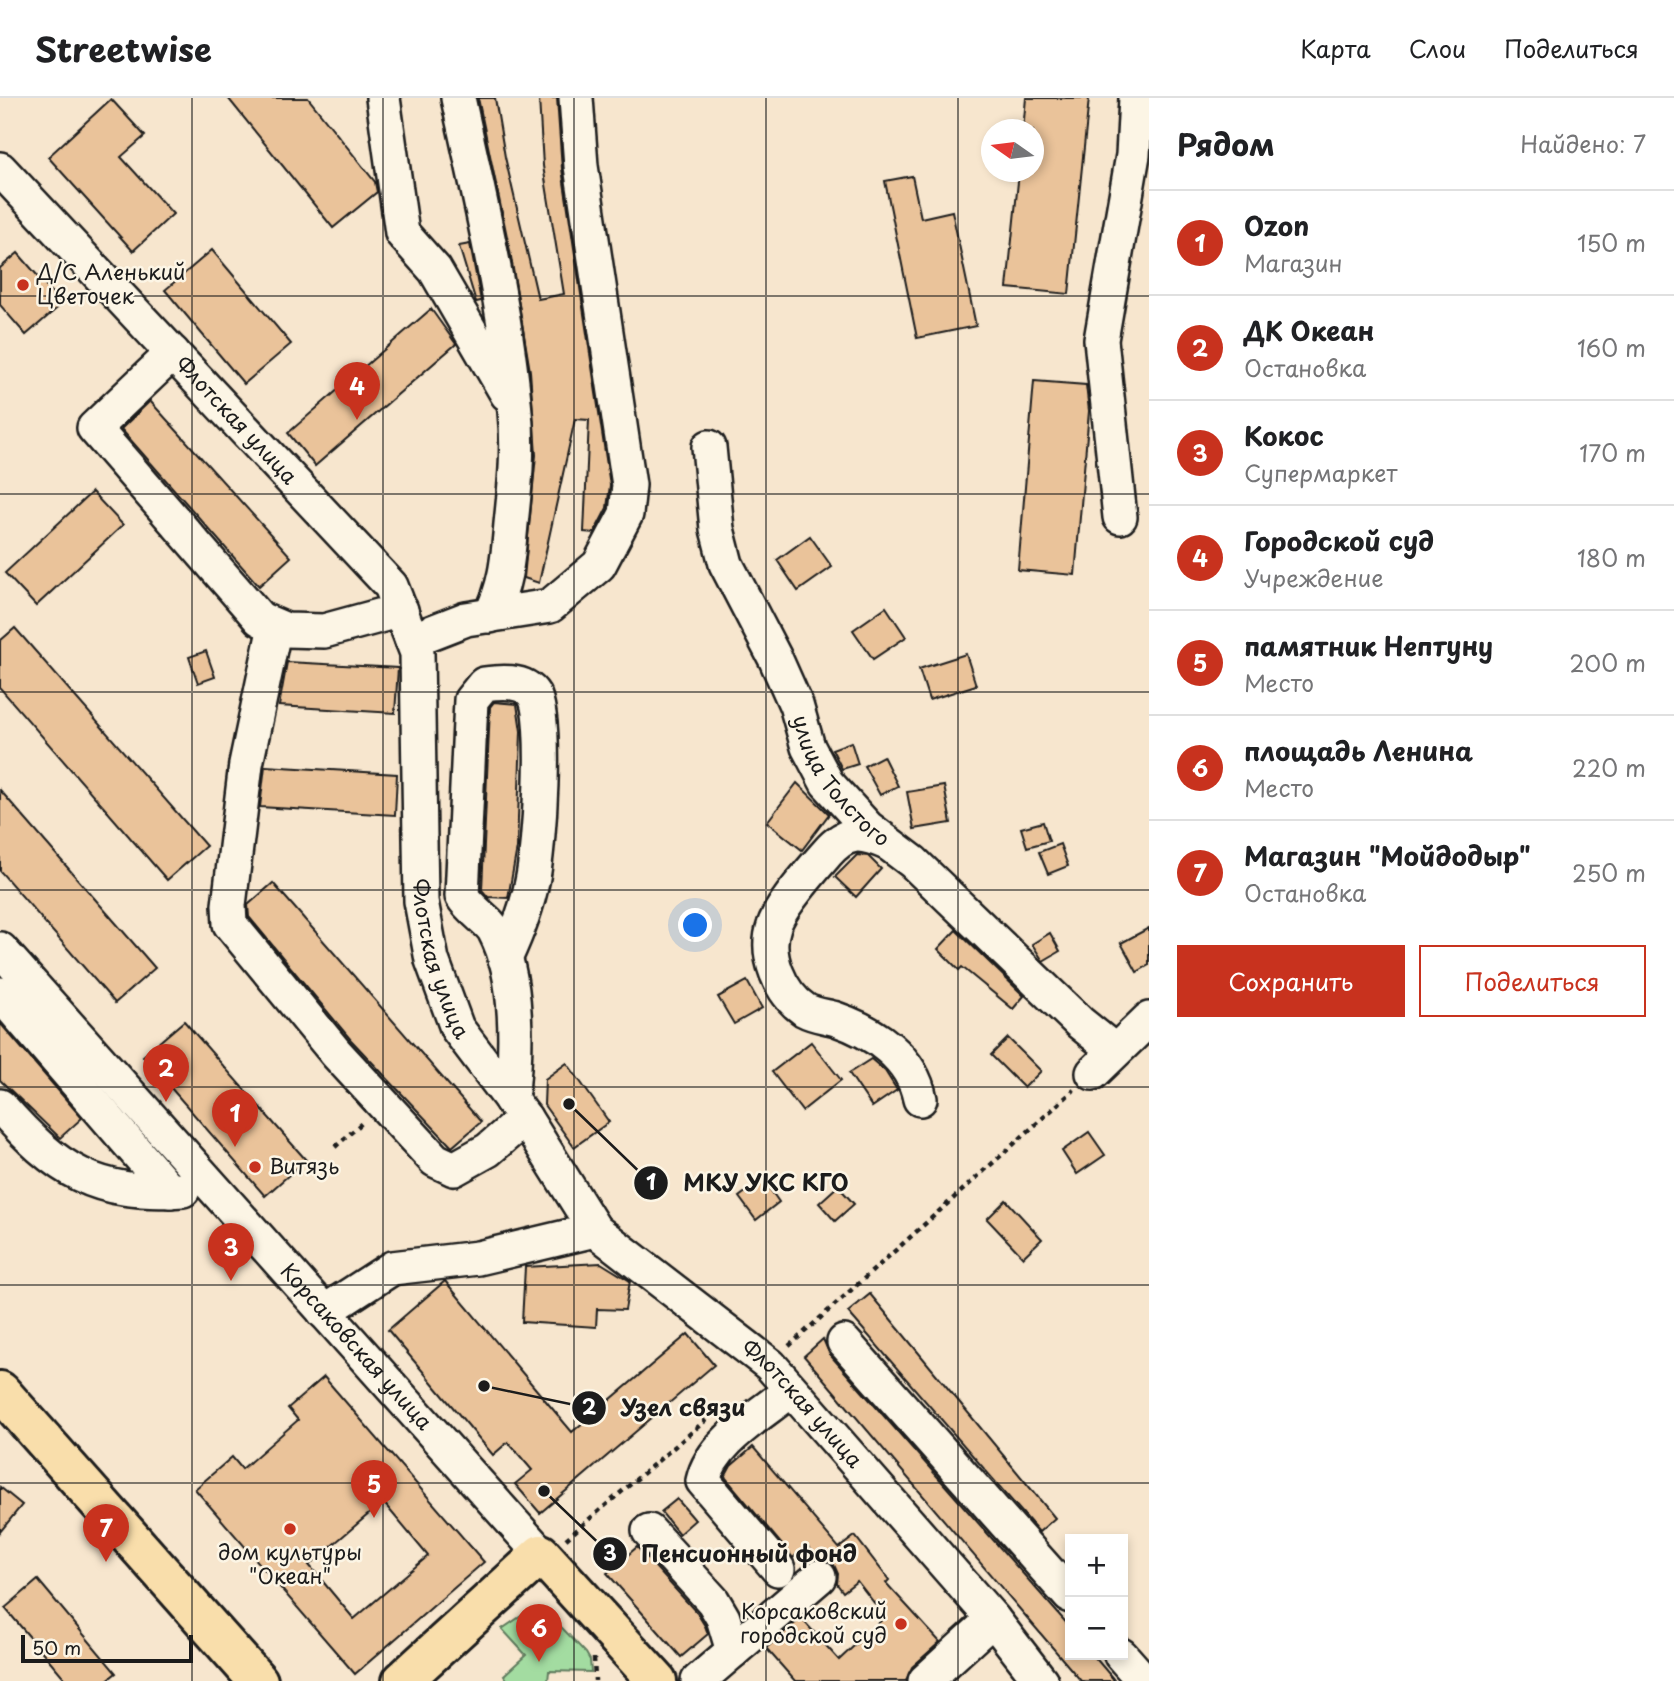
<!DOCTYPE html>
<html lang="ru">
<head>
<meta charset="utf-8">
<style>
  body { margin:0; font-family:"Playpen Sans",sans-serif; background:#f6f6f6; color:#202124 }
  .controls { position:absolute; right:21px; bottom:21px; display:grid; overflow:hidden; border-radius:0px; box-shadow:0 4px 10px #0003 }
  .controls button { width:63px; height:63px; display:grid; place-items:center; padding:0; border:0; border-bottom:2px solid #e0e0e0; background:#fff; color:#202124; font:35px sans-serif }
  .compass { position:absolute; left:981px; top:21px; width:63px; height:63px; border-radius:50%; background:#fff; box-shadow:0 4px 10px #0003; rotate:284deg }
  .scale { position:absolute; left:21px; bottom:18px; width:172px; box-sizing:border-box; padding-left:7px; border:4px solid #1c1c1c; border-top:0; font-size:19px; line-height:24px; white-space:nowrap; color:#1c1c1c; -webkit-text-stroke:5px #fcf5e5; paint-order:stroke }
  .you { position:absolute; left:696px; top:828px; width:24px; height:24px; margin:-18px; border:5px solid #fff; border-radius:50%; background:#1a73e8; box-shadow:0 0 0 10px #1a73e833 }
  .badge { display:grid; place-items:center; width:46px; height:46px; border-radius:50%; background:#c8321e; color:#fff; font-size:23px; font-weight:700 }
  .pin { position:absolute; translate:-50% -58px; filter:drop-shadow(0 2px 4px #0008) }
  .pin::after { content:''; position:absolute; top:37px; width:24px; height:21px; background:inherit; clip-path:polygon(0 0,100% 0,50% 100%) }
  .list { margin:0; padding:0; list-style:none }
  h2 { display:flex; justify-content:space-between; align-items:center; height:91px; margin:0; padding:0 28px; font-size:30px }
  h2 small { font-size:23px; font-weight:400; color:#757577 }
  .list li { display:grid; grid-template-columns:46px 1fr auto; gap:21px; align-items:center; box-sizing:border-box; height:105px; padding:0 28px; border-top:2px solid #e0e0e0 }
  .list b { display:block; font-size:26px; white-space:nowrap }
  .list p { margin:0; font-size:23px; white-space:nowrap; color:#757577 }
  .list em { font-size:23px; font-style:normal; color:#757577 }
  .actions { display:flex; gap:14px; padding:21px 28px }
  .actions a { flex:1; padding:16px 0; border:2px solid #c8321e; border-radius:0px; text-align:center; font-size:24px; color:#c8321e }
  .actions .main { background:#c8321e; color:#fff }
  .map { position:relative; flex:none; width:1149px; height:1583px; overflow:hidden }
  header { display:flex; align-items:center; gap:42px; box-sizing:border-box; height:98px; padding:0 35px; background:#fff; border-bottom:2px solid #e0e0e0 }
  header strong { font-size:33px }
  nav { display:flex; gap:38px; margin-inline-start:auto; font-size:24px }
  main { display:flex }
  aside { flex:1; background:#fff }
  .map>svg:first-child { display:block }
  .green { fill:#a3dca1; stroke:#607c5e; stroke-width:2 }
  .building { fill:#eac39a; stroke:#1c1c1c; stroke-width:2; fill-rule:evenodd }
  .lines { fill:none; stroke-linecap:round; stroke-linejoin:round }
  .minor-casing { stroke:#1c1c1c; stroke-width:38 }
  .major-casing { stroke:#1c1c1c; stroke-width:44 }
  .path { stroke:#1c1c1c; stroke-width:4.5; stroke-dasharray:5 5; stroke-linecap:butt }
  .minor { stroke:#fcf5e5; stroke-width:33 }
  .major { stroke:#f9deab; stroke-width:38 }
  .grid { fill:none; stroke:#1c1c1c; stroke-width:2; stroke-opacity:0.55 }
  .poi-dot { fill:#c8321e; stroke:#fcf5e5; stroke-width:2.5 }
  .labels { text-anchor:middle; stroke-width:5; stroke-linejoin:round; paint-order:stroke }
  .poi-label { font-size:21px; fill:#1c1c1c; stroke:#fcf5e5; text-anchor:start }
  .street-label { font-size:21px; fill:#1c1c1c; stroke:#fcf5e5 }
  .leader { fill:none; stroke:#1c1c1c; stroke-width:2.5 }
  .callout-dot { fill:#1c1c1c; stroke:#fcf5e5; stroke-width:2.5 }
  .mark-label { font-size:21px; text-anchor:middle; font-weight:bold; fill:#fff }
  .callout-label { font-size:23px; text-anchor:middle; font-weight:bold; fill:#1c1c1c; stroke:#fcf5e5; stroke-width:5; stroke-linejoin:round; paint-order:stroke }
</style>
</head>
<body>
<header>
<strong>Streetwise</strong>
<nav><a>Карта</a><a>Слои</a><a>Поделиться</a></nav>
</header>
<main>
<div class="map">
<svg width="1149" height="1583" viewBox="0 0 1149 1583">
  <rect width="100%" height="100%" fill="#f7e6ce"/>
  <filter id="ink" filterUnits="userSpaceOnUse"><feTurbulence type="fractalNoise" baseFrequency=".0143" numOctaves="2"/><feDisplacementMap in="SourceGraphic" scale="14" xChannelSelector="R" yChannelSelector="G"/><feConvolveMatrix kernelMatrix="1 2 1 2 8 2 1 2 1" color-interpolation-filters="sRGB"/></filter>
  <g filter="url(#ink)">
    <path class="green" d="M 530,1512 L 546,1513 L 586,1555 L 590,1562 L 591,1574 L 549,1573 L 548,1583 L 508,1583 L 504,1577 L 526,1557 L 502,1531 Z"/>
    <g class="building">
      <path d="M 228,0 L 308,0 L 375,84 L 377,94 L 333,130 Z"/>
      <path d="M 478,0 L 495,0 L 505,59 L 538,201 L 564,196 L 543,68 L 539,0 L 557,0 L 562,71 L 610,387 L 607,410 L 594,435 L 584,434 L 589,322 L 575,321 L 539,485 L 524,480 L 536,357 L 530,273 L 510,153 Z"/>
      <path d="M 1026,0 L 1089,0 L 1069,196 L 1007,190 L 1019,74 L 1033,74 L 1033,32 L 1023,32 Z"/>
      <path d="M 111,1 L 145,38 L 121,59 L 173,116 L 133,153 L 48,59 Z"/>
      <path d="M 912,78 L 921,120 L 952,113 L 976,228 L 917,240 L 885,83 Z"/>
      <path d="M 470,146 L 481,203 L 476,204 L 459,148 Z"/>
      <path d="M 212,152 L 291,246 L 244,286 L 165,192 Z"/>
      <path d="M 18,155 L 62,206 L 26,237 L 0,207 L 0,170 Z"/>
      <path d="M 431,211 L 456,246 L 315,368 L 288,335 Z"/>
      <path d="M 1034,283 L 1086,287 L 1089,313 L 1075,477 L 1018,472 Z"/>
      <path d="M 150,303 L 291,459 L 259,488 L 121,331 Z"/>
      <path d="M 92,394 L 123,427 L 36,508 L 5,475 Z"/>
      <path d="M 810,438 L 832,469 L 798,493 L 777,462 Z"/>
      <path d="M 886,509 L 906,539 L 873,561 L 853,532 Z"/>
      <path d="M 15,530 L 206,748 L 167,782 L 0,590 L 0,543 Z"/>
      <path d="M 206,553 L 215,579 L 198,585 L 189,559 Z"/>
      <path d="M 966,556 L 976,587 L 929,602 L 919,571 Z"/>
      <path d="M 287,564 L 398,570 L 395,615 L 279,608 Z"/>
      <path d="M 494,604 L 517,606 L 521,633 L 517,750 L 508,800 L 488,799 L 482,792 L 490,609 Z"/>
      <path d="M 851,644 L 858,666 L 842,671 L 832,651 Z"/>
      <path d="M 883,658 L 898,688 L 880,697 L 864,668 Z"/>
      <path d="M 265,668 L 397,676 L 395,717 L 260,709 Z"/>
      <path d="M 797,685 L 829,716 L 802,752 L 767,724 Z"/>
      <path d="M 944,688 L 951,725 L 914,731 L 907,694 Z"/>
      <path d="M 0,692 L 155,870 L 115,905 L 0,773 Z"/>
      <path d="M 1043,724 L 1049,743 L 1027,749 L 1021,730 Z"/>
      <path d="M 1060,746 L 1068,768 L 1048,776 L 1039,754 Z"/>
      <path d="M 857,757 L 868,758 L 881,771 L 856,799 L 835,779 Z"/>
      <path d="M 273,785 L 481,1024 L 452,1049 L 351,942 L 249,819 L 248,807 Z"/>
      <path d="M 1149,830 L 1149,867 L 1137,874 L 1121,845 Z"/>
      <path d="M 956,832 L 1024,898 L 1013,911 L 962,869 L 959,872 L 938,851 Z"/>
      <path d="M 1050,835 L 1060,853 L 1043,863 L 1032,846 Z"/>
      <path d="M 747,883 L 762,910 L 734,926 L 718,899 Z"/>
      <path d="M 184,923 L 306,1062 L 265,1098 L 143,958 Z"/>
      <path d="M 0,925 L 82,1020 L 60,1040 L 0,982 Z"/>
      <path d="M 1008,940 L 1041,973 L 1024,990 L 991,957 Z"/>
      <path d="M 811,944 L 841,982 L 802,1013 L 772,974 Z"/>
      <path d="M 871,961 L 885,973 L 897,992 L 872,1009 L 849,975 Z"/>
      <path d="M 567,965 L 609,1024 L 574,1049 L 544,1007 L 545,981 Z"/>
      <path d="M 1089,1034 L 1105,1057 L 1077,1076 L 1062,1053 Z"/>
      <path d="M 763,1081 L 779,1104 L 756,1122 L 739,1099 Z"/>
      <path d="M 838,1088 L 854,1106 L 835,1123 L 819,1105 Z"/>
      <path d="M 1006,1102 L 1042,1141 L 1023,1159 L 987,1121 Z"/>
      <path d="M 601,1165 L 630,1183 L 625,1212 L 597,1211 L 596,1229 L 522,1224 L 525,1169 Z"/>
      <path d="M 445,1183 L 572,1334 L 688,1236 L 714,1267 L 540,1415 L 515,1386 L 532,1372 L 508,1344 L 493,1357 L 388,1232 Z"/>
      <path d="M 870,1196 L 1055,1420 L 1039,1434 L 848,1214 Z"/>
      <path d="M 823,1241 L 830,1257 L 1070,1529 L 1070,1557 L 1093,1557 L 1115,1583 L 1081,1583 L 804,1258 Z"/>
      <path d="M 324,1279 L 484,1464 L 355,1576 L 195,1391 L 232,1359 L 242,1371 L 298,1322 L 288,1310 ZM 383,1404 L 428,1458 L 354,1521 L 309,1467 Z"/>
      <path d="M 753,1349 L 839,1450 L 855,1438 L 889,1482 L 886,1485 L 940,1544 L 912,1569 L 906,1583 L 795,1583 L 766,1550 L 801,1520 L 839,1562 L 885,1519 L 857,1483 L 843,1494 L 837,1486 L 838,1476 L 834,1467 L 826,1461 L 816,1460 L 807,1448 L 793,1460 L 725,1379 L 731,1368 Z"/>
      <path d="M 0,1389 L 22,1407 L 0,1434 Z"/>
      <path d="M 677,1401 L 695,1422 L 679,1436 L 661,1414 Z"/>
      <path d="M 637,1449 L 697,1515 L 705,1528 L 708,1536 L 681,1559 L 607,1475 Z"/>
      <path d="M 38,1482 L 116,1575 L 106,1583 L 67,1583 L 5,1510 Z"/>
    </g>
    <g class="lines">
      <defs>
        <g id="minor">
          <path d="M 383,0 L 402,135 L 435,172 L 507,296"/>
          <path d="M 458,0 C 480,103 506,209 515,314 C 519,351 515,389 511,426 C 508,459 506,489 490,518"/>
          <path id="s1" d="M 0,71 L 391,488 L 417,555 L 421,803 L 432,862 L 457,930 L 525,1020 L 595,1132 L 770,1267 L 993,1521 L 1041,1583"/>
          <path d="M 173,255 L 94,330 L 260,521 L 286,532 L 324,533 L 401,512"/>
          <path id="s2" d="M 709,349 L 717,431 L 726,466 L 776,562 L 796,607 L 808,649 L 827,685 L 868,730 L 913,764 L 1079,924 L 1115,953"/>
          <path d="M 1120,419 L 1101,242 L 1133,57 L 1136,0"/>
          <path d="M 275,528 L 246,666 L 229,807 L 230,826 L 336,955 L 435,1062 L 454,1071 L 488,1052 L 525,1020"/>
          <path d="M 412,542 L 466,521 L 550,508 L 599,467 L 626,416 L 629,387 L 581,68 L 576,0"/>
          <path d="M 887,745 C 861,734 847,732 827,755 C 813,771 780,808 774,828 C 764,857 780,895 805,912 C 814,917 826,918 836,921 C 874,934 912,959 920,1001"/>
          <path id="s3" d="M 0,851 L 541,1456"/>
          <path d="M 505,861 C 516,837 527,810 532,784 C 539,754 548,620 534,597 C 524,581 499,584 484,586 L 471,602 L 462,798 C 471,813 490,823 495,834 C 519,879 517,953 511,1002"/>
          <path d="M 0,896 L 170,1093"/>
          <path d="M 1093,975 L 1149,921"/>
          <path d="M 0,1008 C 57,1073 96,1098 183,1092"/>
          <path d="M 324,1214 L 392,1170 L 478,1160 L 595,1132"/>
          <path d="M 844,1244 L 1070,1498"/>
          <path d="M 649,1433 L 713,1503 L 723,1520 L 733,1553"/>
          <path d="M 778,1471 L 703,1383 C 712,1343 761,1317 791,1292"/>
          <path d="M 1121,1557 L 1144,1583"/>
          <path d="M 698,1583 L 819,1479"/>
          <path d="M 925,1583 L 993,1521"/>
        </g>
        <g id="major">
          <path d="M 0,1293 L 258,1583"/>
          <path d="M 402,1583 L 541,1456 L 657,1583"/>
        </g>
      </defs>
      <use href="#minor" class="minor-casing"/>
      <use href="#major" class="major-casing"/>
      <g class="path">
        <path d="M 335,1049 L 363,1024"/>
        <path d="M 789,1248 L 1074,992"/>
        <path d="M 566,1441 L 706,1322"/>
        <path d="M 594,1560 L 595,1583"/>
      </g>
      <use href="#minor" class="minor"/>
      <use href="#major" class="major"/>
    </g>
  </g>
  <path class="grid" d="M 192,0 L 192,1583M 383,0 L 383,1583M 574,0 L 574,1583M 766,0 L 766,1583M 958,0 L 958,1583M 0,198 L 1149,198M 0,396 L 1149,396M 0,594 L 1149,594M 0,792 L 1149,792M 0,989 L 1149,989M 0,1187 L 1149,1187M 0,1385 L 1149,1385"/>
  <g class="poi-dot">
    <circle cx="23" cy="187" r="7"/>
    <circle cx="255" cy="1069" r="7"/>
    <circle cx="290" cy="1431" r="7"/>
    <circle cx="901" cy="1526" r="7"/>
  </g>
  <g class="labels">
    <g class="poi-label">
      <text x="37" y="182">Д/С Аленький<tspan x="37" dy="24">Цветочек</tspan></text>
      <text x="269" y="1076">Витязь</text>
      <text x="290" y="1462" text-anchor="middle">дом культуры<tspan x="290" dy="24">"Океан"</tspan></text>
      <text x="887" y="1521" text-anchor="end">Корсаковский<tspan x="887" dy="24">городской суд</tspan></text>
    </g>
    <g class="street-label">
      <text dy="7" stroke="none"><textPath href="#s1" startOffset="345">Флотская улица</textPath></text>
      <text dy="7" stroke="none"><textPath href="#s2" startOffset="366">улица Толстого</textPath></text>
      <text dy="7" stroke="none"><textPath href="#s1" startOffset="952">Флотская улица</textPath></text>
      <text dy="7" stroke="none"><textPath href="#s3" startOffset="534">Корсаковская улица</textPath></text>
      <text dy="7" stroke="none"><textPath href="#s1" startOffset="1540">Флотская улица</textPath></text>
    </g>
  </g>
  <path class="leader" d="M569 1006L651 1085M484 1288L589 1310M544 1393L610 1456"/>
  <g class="callout-dot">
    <circle cx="569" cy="1006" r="7"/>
    <circle cx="484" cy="1288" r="7"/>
    <circle cx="544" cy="1393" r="7"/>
    <circle cx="651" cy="1085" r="18"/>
    <circle cx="589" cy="1310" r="18"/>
    <circle cx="610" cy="1456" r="18"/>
  </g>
  <g class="mark-label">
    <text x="651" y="1092">1</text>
    <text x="589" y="1317">2</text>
    <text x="610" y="1463">3</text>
  </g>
  <g class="callout-label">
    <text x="766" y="1093">МКУ УКС КГО</text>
    <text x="683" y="1318">Узел связи</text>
    <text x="749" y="1464">Пенсионный фонд</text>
  </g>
</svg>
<div class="controls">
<button>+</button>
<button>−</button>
</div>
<svg class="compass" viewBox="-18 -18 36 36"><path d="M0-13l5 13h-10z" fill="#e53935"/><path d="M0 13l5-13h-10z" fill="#757577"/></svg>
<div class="scale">50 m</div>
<div class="you"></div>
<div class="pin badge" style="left:235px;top:1049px">1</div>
<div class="pin badge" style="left:166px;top:1004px">2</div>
<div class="pin badge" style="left:231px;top:1183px">3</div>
<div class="pin badge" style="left:357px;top:322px">4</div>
<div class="pin badge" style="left:374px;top:1420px">5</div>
<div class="pin badge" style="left:539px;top:1564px">6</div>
<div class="pin badge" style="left:106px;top:1464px">7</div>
</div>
<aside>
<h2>Рядом<small>Найдено: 7</small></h2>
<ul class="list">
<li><span class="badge">1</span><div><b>Ozon</b><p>Магазин</p></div><em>150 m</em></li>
<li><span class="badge">2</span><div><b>ДК Океан</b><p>Остановка</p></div><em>160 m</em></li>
<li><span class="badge">3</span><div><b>Кокос</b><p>Супермаркет</p></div><em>170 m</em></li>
<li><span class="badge">4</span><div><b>Городской суд</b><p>Учреждение</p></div><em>180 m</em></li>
<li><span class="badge">5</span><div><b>памятник Нептуну</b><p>Место</p></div><em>200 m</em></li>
<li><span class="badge">6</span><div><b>площадь Ленина</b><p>Место</p></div><em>220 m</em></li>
<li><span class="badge">7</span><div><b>Магазин &quot;Мойдодыр&quot;</b><p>Остановка</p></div><em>250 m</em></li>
</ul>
<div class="actions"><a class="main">Сохранить</a><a>Поделиться</a></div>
</aside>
</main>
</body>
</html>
